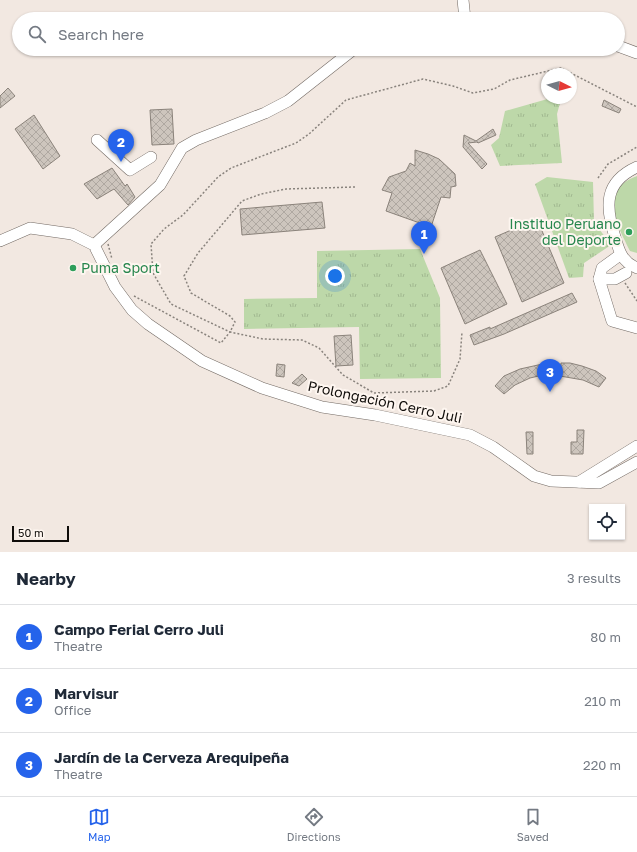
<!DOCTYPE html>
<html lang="en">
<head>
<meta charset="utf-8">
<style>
  body { margin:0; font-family:"Golos Text",sans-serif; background:#f6f6f7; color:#1f2937 }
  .controls { position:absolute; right:12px; bottom:12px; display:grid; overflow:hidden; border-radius:0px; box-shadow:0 1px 3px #0004 }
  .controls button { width:36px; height:36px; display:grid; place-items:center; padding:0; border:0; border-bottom:1px solid #e0e1e3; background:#fff; color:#1f2937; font:20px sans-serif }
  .compass { position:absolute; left:541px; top:68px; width:36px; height:36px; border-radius:50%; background:#fff; box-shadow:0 1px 3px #0004; rotate:96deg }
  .scale { position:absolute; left:12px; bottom:10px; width:57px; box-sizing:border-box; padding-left:4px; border:2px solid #100d0a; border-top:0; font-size:11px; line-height:14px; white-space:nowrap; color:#100d0a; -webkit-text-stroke:3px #fef6f0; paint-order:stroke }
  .you { position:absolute; left:335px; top:276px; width:14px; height:14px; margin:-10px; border:3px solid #fff; border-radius:50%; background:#1a73e8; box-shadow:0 0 0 6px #1a73e833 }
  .badge { display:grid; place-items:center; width:26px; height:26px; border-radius:50%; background:#2563eb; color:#fff; font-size:13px; font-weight:700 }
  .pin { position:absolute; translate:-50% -33px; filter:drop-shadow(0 1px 2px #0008) }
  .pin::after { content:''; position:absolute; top:21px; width:14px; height:12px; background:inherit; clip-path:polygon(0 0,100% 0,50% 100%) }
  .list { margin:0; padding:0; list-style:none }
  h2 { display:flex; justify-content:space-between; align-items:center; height:52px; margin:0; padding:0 16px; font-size:17px }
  h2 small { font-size:13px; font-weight:400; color:#747a83 }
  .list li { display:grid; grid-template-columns:26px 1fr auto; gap:12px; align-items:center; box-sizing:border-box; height:64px; padding:0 16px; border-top:1px solid #e0e1e3 }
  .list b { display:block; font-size:15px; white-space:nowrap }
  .list p { margin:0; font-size:13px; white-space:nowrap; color:#747a83 }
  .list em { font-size:13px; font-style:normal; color:#747a83 }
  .icon { flex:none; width:22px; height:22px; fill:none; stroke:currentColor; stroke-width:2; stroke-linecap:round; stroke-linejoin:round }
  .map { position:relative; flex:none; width:637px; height:552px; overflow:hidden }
  .search { position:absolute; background:#fff; box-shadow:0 1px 3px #0004; left:12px; right:12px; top:12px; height:44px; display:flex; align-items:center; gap:10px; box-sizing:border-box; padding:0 14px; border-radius:22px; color:#747a83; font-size:15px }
  .sheet { height:244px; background:#fff }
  nav { display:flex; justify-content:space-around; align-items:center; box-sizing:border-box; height:56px; border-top:1px solid #e0e1e3; background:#fff; font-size:11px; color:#747a83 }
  nav a { display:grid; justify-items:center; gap:2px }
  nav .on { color:#2563eb }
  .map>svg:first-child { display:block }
  .grass { fill:url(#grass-tufts) }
  .garden { fill:#bdd8a9 }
  .building { fill:url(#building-cross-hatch); stroke:#8b837b }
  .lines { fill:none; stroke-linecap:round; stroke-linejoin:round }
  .minor-casing { stroke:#736a64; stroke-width:12 }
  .path { stroke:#89837d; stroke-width:1.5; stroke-dasharray:2 2; stroke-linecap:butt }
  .minor { stroke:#fff; stroke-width:11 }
  .leisure-dot { fill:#2e9e5b; stroke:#fef6f0; stroke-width:1.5 }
  .labels { text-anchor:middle; stroke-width:4; stroke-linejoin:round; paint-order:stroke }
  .leisure-label { font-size:14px; fill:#27864d; stroke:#fef6f0; text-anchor:end }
  .street-label { font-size:14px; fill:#100d0a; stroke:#fef6f0 }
</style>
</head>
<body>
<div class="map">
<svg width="637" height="552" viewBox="0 0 637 552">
  <defs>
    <pattern id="grass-tufts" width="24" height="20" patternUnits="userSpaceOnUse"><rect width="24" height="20" fill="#bdd8a9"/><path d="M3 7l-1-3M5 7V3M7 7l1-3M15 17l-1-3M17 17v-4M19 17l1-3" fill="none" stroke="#a1b890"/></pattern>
    <pattern id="building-cross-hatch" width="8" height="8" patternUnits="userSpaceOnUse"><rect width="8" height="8" fill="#cdc5bd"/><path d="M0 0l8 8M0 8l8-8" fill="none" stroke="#afa8a1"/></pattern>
  </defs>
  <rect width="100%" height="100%" fill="#f2e8e1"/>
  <g class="grass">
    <path d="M 551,98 L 560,98 L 560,103 L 557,114 L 562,163 L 500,166 L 491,145 L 499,138 L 505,111 Z"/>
    <path d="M 547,177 L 593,182 L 594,222 L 611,245 L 584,263 L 583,277 L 569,278 L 535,184 Z"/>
    <path d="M 420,249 L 440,298 L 441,378 L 360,379 L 359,327 L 244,329 L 244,299 L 317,298 L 317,251 Z"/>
  </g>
  <path class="garden" d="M 637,176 L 637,253 L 630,251 C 617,223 596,191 637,176 Z"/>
  <g class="building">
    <path d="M 8,88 L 15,96 L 0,108 L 0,96 Z"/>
    <path d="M 604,100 L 621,109 L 619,113 L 602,106 Z"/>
    <path d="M 172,109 L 174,144 L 152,145 L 150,110 Z"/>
    <path d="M 34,115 L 60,156 L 43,169 L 15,129 Z"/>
    <path d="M 493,129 L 496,135 L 478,143 L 477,142 L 468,143 L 487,164 L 482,169 L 463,147 L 464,135 L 476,141 Z"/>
    <path d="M 415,150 L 428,154 L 439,159 L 455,174 L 456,186 L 451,187 L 450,198 L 441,197 L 431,227 L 386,211 L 392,193 L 382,190 L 389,177 L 406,171 L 410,163 L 415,166 Z"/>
    <path d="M 112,168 L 125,186 L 127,184 L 135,197 L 128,205 L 114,189 L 97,199 L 84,184 Z"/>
    <path d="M 322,202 L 325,228 L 242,235 L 240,209 Z"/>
    <path d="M 537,219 L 564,283 L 522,302 L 495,237 Z"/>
    <path d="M 480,250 L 507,304 L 465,324 L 441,268 Z"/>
    <path d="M 572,293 L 577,302 L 504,334 L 474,345 L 470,335 L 490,327 L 490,329 Z"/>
    <path d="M 351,335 L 353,365 L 336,366 L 334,336 Z"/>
    <path d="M 547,363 L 547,374 L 530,378 L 515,385 L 504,394 L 495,386 L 504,376 L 520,369 Z"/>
    <path d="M 561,363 L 570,363 L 582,366 L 596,371 L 606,378 L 599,387 L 583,380 L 560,376 Z"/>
    <path d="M 277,364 L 285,365 L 284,377 L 276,376 Z"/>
    <path d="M 302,374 L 307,379 L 299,386 L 292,383 Z"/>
    <path d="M 577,430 L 584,430 L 583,454 L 571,454 L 571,442 L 577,442 Z"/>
    <path d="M 526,432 L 533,432 L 533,454 L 527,454 Z"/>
  </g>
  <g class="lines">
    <defs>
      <g id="minor">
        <path d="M 463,0 L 465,19"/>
        <path d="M 618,46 L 637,53"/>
        <path d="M 97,140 L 130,170 L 151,157"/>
        <path d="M 637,167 C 604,182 605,206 615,237 C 619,251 622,262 637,268"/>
        <path d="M 0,241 L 30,228 L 72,234 L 94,245 L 115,287 L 132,310 L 148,324 L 202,361 L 262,388 L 322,407 L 375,415 L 470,435 L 493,447 L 534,476 L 551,481 L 599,483 L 637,462"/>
        <path d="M 94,245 L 160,185 L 182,148 L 196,140 L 265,113 L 288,101 L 354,49"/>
        <path d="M 620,255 L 602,268 L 599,279 L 612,321 L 637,328"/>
        <path d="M 599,279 L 615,279 L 626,273"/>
        <path d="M 579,482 L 637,446"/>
      </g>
    </defs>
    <use href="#minor" class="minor-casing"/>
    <g class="path">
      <path d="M 598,178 L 608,164 L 637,147"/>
      <path d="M 355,187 L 286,189 L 261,194 L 242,201 L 198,253 L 184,276 L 191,293 L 230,316 L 235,322 L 230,332 L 263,339 L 302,340 L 319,348 L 343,375 L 374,393 L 434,391 L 448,386 L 460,359 L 462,332"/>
      <path d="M 108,244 L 112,259"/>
      <path d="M 625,283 L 637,301"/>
      <path d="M 134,296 L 221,343 L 230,332 L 171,304 L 153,273 L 151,244 L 164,229 L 183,215 L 218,177 L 231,168 L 296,143 L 309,134 L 346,100 L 423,79 L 453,86 L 473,93 L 494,89 L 510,80 L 561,68 L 637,107"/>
    </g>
    <use href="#minor" class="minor"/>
  </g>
  <g class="leisure-dot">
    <circle cx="629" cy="232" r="4"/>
    <circle cx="73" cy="268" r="4"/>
  </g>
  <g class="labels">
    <g class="leisure-label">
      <text x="621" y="229">Instituo Peruano<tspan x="621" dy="16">del Deporte</tspan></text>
      <text x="81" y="273" text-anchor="start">Puma Sport</text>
    </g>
    <g class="street-label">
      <text transform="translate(385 402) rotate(12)" y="5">Prolongación Cerro Juli</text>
    </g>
  </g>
</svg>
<div class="controls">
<button><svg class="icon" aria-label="locate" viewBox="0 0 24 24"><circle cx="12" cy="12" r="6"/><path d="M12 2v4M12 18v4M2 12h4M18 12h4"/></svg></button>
</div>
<svg class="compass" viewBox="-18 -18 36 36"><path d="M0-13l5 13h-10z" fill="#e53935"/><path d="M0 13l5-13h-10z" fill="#747a83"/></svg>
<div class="scale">50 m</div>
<div class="you"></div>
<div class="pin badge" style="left:424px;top:254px">1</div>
<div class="pin badge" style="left:121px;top:162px">2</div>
<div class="pin badge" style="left:550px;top:392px">3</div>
<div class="search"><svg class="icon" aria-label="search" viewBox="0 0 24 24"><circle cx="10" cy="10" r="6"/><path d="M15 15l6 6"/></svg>Search here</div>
</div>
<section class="sheet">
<h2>Nearby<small>3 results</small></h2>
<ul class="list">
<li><span class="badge">1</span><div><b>Campo Ferial Cerro Juli</b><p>Theatre</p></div><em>80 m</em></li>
<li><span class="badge">2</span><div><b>Marvisur</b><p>Office</p></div><em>210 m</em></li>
<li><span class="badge">3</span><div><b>Jardín de la Cerveza Arequipeña</b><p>Theatre</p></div><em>220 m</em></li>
</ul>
</section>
<nav>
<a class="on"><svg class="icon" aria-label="map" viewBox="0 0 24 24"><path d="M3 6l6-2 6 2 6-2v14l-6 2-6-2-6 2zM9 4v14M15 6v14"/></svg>Map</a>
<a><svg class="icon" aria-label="directions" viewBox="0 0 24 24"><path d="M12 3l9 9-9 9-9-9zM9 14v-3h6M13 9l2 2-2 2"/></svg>Directions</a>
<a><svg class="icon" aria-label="saved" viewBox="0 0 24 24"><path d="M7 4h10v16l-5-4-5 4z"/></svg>Saved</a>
</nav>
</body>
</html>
